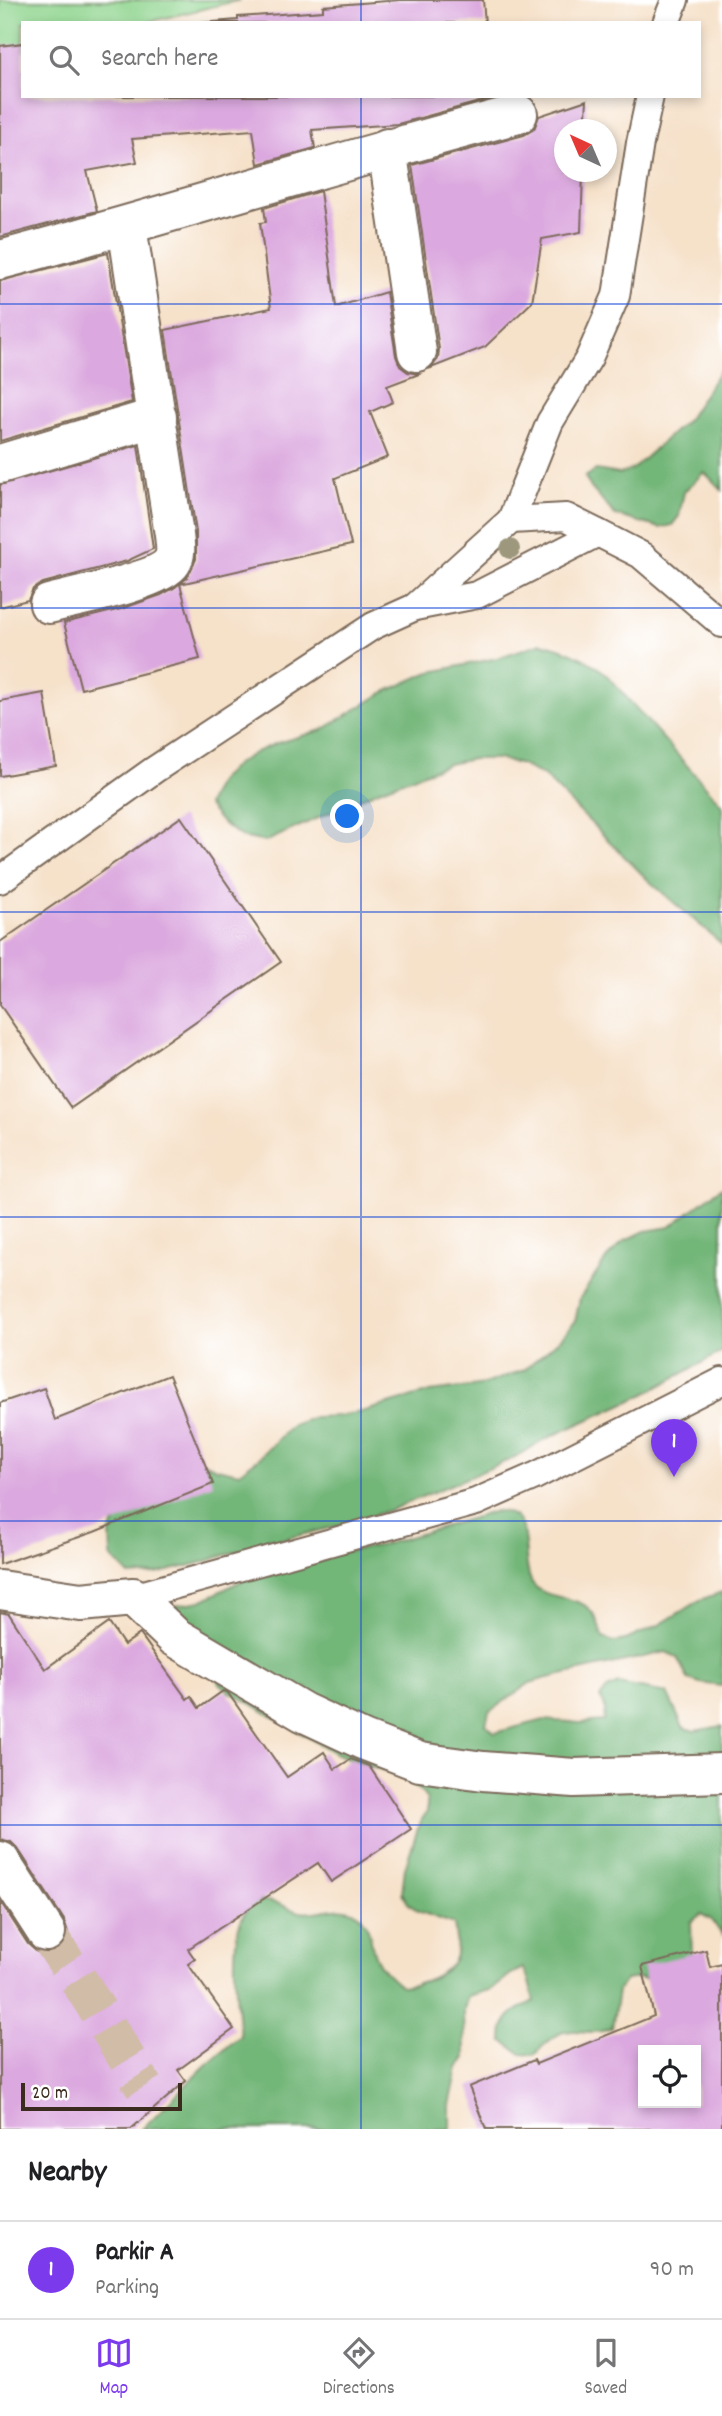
<!DOCTYPE html>
<html lang="en">
<head>
<meta charset="utf-8">
<style>
  body { margin:0; font-family:Dekko,sans-serif; background:#f6f6f6; color:#202124 }
  .controls { position:absolute; right:21px; bottom:21px; display:grid; overflow:hidden; border-radius:0px; box-shadow:0 4px 10px #0003 }
  .controls button { width:63px; height:63px; display:grid; place-items:center; padding:0; border:0; border-bottom:2px solid #e0e0e0; background:#fff; color:#202124; font:35px sans-serif }
  .compass { position:absolute; left:554px; top:119px; width:63px; height:63px; border-radius:50%; background:#fff; box-shadow:0 4px 10px #0003; rotate:316deg }
  .scale { position:absolute; left:21px; bottom:18px; width:161px; box-sizing:border-box; padding-left:7px; border:4px solid #3b2a1e; border-top:0; font-size:19px; line-height:24px; white-space:nowrap; color:#3b2a1e; -webkit-text-stroke:5px #fff; paint-order:stroke }
  .you { position:absolute; left:348px; top:817px; width:24px; height:24px; margin:-18px; border:5px solid #fff; border-radius:50%; background:#1a73e8; box-shadow:0 0 0 10px #1a73e833 }
  .badge { display:grid; place-items:center; width:46px; height:46px; border-radius:50%; background:#7c3aed; color:#fff; font-size:23px; font-weight:700 }
  .pin { position:absolute; translate:-50% -58px; filter:drop-shadow(0 2px 4px #0008) }
  .pin::after { content:''; position:absolute; top:37px; width:24px; height:21px; background:inherit; clip-path:polygon(0 0,100% 0,50% 100%) }
  .list { margin:0; padding:0; list-style:none }
  h2 { display:flex; justify-content:space-between; align-items:center; height:91px; margin:0; padding:0 28px; font-size:30px }
  h2 small { font-size:23px; font-weight:400; color:#757577 }
  .list li { display:grid; grid-template-columns:46px 1fr auto; gap:21px; align-items:center; box-sizing:border-box; height:98px; padding:0 28px; border-top:2px solid #e0e0e0 }
  .list b { display:block; font-size:26px; white-space:nowrap }
  .list p { margin:0; font-size:23px; white-space:nowrap; color:#757577 }
  .list em { font-size:23px; font-style:normal; color:#757577 }
  .icon { flex:none; width:38px; height:38px; fill:none; stroke:currentColor; stroke-width:2; stroke-linecap:round; stroke-linejoin:round }
  .map { position:relative; flex:none; width:722px; height:2129px; overflow:hidden }
  .search { position:absolute; background:#fff; box-shadow:0 4px 10px #0003; left:21px; right:21px; top:21px; height:77px; display:flex; align-items:center; gap:18px; box-sizing:border-box; padding:0 24px; border-radius:0px; color:#757577; font-size:26px }
  .sheet { height:189px; background:#fff }
  nav { display:flex; justify-content:space-around; align-items:center; box-sizing:border-box; height:98px; border-top:2px solid #e0e0e0; background:#fff; font-size:19px; color:#757577 }
  nav a { display:grid; justify-items:center; gap:4px }
  nav .on { color:#7c3aed }
  .map>svg:first-child { display:block }
  .green { fill:#8ed48d; stroke:#647f56; stroke-width:2 }
  .forest { fill:#72b678; stroke:#56704b; stroke-width:2 }
  .building { fill:#dba9df; fill-rule:evenodd }
  .lines { fill:none; stroke-linecap:round; stroke-linejoin:round }
  .minor-tunnel { stroke:#d1bca7; stroke-width:38; stroke-dasharray:38 19; stroke-linecap:butt }
  .service-casing { stroke:#7c6a5a; stroke-width:30 }
  .minor-casing { stroke:#7c6a5a; stroke-width:42 }
  .service { stroke:#fff; stroke-width:26 }
  .minor { stroke:#fff; stroke-width:38 }
  .tree { fill:#9d987d }
  .grid { fill:none; stroke:#1d4ed8; stroke-width:2; stroke-opacity:0.55 }
</style>
</head>
<body>
<div class="map">
<svg width="722" height="2129" viewBox="0 0 722 2129">
  <rect width="100%" height="100%" fill="#fff"/>
  <filter id="ink" filterUnits="userSpaceOnUse"><feTurbulence type="fractalNoise" baseFrequency=".0143" numOctaves="2"/><feDisplacementMap in="SourceGraphic" scale="14" xChannelSelector="R" yChannelSelector="G"/><feConvolveMatrix kernelMatrix="1 2 1 2 8 2 1 2 1" color-interpolation-filters="sRGB"/></filter>
  <filter id="wash" filterUnits="userSpaceOnUse"><feTurbulence type="fractalNoise" baseFrequency=".00686" numOctaves="4" result="noise"/><feDisplacementMap in="SourceGraphic" scale="28" xChannelSelector="R" yChannelSelector="G"/><feGaussianBlur stdDeviation="1.57" result="paint"/><feColorMatrix in="noise" values="0 0 0 0 0 0 0 0 0 0 0 0 0 0 0 0 0 1.4 0 .05"/><feComposite in="paint" operator="in"/></filter>
  <g filter="url(#wash)">
    <rect width="100%" height="100%" fill="#f6e1c9"/>
    <path class="green" d="M 0,0 L 240,0 L 144,23 L 23,23 L 23,51 L 0,57 Z"/>
    <g class="forest">
      <path d="M 722,367 L 722,490 L 704,472 L 684,492 L 679,516 L 672,525 L 660,528 L 615,515 L 591,488 L 585,477 L 596,470 L 620,474 L 633,469 L 688,419 Z"/>
      <path d="M 541,643 C 566,649 584,657 604,672 L 722,805 L 722,944 L 648,880 L 544,776 L 522,765 L 498,759 L 473,759 L 448,764 L 381,789 L 265,842 L 242,837 L 222,823 L 207,805 L 218,782 L 235,765 L 256,752 L 277,743 L 322,730 L 383,693 L 427,673 L 497,658 Z"/>
      <path d="M 722,1187 L 722,1352 L 643,1395 L 552,1436 L 509,1460 L 393,1509 L 347,1524 L 250,1547 L 204,1562 L 156,1574 L 130,1576 L 111,1556 L 110,1532 L 121,1511 L 196,1459 L 217,1468 L 239,1473 L 259,1458 L 292,1425 L 314,1417 L 339,1416 L 361,1412 L 430,1392 L 478,1386 L 524,1370 L 560,1339 L 575,1322 L 580,1298 L 607,1258 L 624,1241 L 645,1231 L 670,1227 Z"/>
      <path d="M 496,1511 C 537,1512 519,1557 531,1581 C 542,1601 575,1594 589,1609 C 597,1616 599,1628 603,1638 L 614,1642 L 626,1640 L 659,1625 L 700,1600 L 722,1592 L 722,1686 L 700,1683 L 688,1679 L 677,1657 L 666,1652 L 543,1679 L 530,1683 L 489,1712 L 486,1724 L 494,1733 L 544,1720 L 580,1723 L 604,1721 L 605,1709 L 600,1698 L 607,1689 L 618,1684 L 667,1693 L 683,1727 L 694,1731 L 722,1726 L 722,1935 L 712,1920 L 701,1914 L 691,1922 L 692,1960 L 650,1980 L 638,1978 L 626,1980 L 618,1991 L 612,2028 C 591,2037 578,2027 561,2033 C 551,2037 542,2047 534,2055 L 522,2054 L 502,2040 C 502,2016 515,2011 534,2001 L 528,1978 L 523,1968 L 511,1974 L 492,1989 L 468,1996 L 464,2009 L 465,2058 L 458,2068 L 450,2105 L 450,2129 L 142,2129 L 204,2067 L 240,2036 C 238,2007 220,1902 265,1901 C 278,1900 288,1910 300,1912 C 320,1916 340,1901 358,1914 C 371,1923 370,1945 376,1958 C 381,1970 392,1978 401,1986 C 418,1985 448,1975 455,1958 C 459,1948 455,1934 454,1924 L 418,1911 L 408,1903 L 402,1893 L 405,1868 L 420,1822 L 427,1812 L 427,1800 L 420,1790 L 394,1774 L 337,1754 L 229,1691 L 220,1683 L 172,1615 L 177,1605 L 201,1601 L 243,1580 L 301,1568 L 334,1554 L 382,1545 Z"/>
    </g>
    <g id="blocks">
      <g class="building">
        <path d="M 400,0 L 483,0 L 485,23 L 200,23 L 238,20 L 238,17 L 323,11 L 323,6 Z"/>
        <path d="M 23,43 L 23,96 L 490,96 L 490,99 L 398,124 L 312,130 L 315,148 L 258,164 L 253,130 L 132,139 L 137,162 L 87,171 L 97,211 L 0,237 L 0,46 Z"/>
        <path d="M 587,100 L 585,130 L 564,130 L 564,172 L 583,172 L 581,232 L 542,239 L 532,302 L 485,347 L 431,368 L 438,359 L 439,349 L 412,165 L 524,135 L 534,129 L 539,116 Z"/>
        <path d="M 320,191 L 336,307 L 386,292 L 396,356 L 400,366 L 408,372 L 419,374 L 387,386 L 393,402 L 370,412 L 388,457 L 335,478 L 351,545 L 180,584 L 200,659 L 81,689 L 64,623 L 121,609 L 161,595 L 174,588 L 187,578 L 196,559 L 196,532 L 165,330 L 271,308 L 260,223 L 266,222 L 264,208 Z"/>
        <path d="M 108,253 L 132,402 L 0,441 L 0,281 Z"/>
        <path d="M 138,445 L 153,549 L 127,561 L 43,583 L 33,589 L 28,600 L 0,607 L 0,485 Z"/>
        <path d="M 44,693 L 56,766 L 0,776 L 0,701 Z"/>
        <path d="M 181,817 L 281,962 L 71,1108 L 0,1005 L 0,942 Z"/>
        <path d="M 169,1375 L 213,1484 L 94,1532 L 0,1564 L 0,1403 L 44,1388 L 55,1420 Z"/>
        <path d="M 0,1612 L 9,1614 L 45,1669 L 109,1623 L 124,1645 L 140,1634 L 187,1699 L 191,1696 L 199,1708 L 223,1691 L 228,1693 L 287,1777 L 324,1752 L 335,1769 L 351,1759 L 369,1766 L 411,1829 L 331,1882 L 318,1863 L 188,1949 L 195,1959 L 188,1964 L 234,2029 L 178,2070 L 186,2081 L 131,2129 L 0,2129 L 0,1901 L 28,1944 L 37,1952 L 48,1954 L 58,1950 L 65,1943 L 68,1932 L 64,1920 L 18,1849 L 11,1842 L 0,1839 Z"/>
        <path d="M 706,1950 L 710,1967 L 722,1964 L 722,2129 L 486,2129 L 469,2087 L 534,2060 L 536,2064 L 654,2016 L 642,1966 ZM 643,2050 L 696,2050 L 696,2103 L 643,2103 Z"/>
      </g>
    </g>
  </g>
  <g filter="url(#ink)">
    <use href="#blocks" fill-opacity="0" stroke="#7c6a5a" stroke-width="2"/>
    <g class="lines">
      <path class="minor-tunnel" d="M 46,1932 L 85,1990 L 144,2087"/>
      <defs>
        <g id="service">
          <path d="M 666,23 L 675,0"/>
          <path d="M 511,520 L 566,517 L 598,533 L 641,555 L 722,624"/>
          <path d="M 416,606 L 511,520 L 550,422 L 589,358 L 616,296 L 640,143 L 650,96"/>
          <path d="M 0,880 L 154,770 L 373,626 L 415,607 L 477,595 L 598,533"/>
          <path d="M 133,1597 L 476,1502 L 535,1476 L 722,1381"/>
        </g>
        <g id="minor">
          <path d="M 387,148 L 417,352"/>
          <path d="M 0,260 C 173,214 344,159 518,114"/>
          <path d="M 0,464 L 157,417"/>
          <path d="M 49,604 C 74,597 160,581 172,562 C 177,554 175,544 174,535 L 127,226"/>
          <path d="M 0,1590 L 81,1602 L 133,1597 L 175,1637 L 303,1712 L 363,1740 L 420,1762 L 483,1771 L 574,1778 L 722,1773"/>
          <path d="M 0,1861 L 46,1932"/>
        </g>
      </defs>
      <use href="#service" class="service-casing"/>
      <use href="#minor" class="minor-casing"/>
      <use href="#service" class="service"/>
      <use href="#minor" class="minor"/>
    </g>
    <circle class="tree" cx="510" cy="549" r="10"/>
  </g>
  <path class="grid" d="M 361,0 L 361,23M 361,96 L 361,2129M 0,304 L 722,304M 0,608 L 722,608M 0,912 L 722,912M 0,1217 L 722,1217M 0,1521 L 722,1521M 0,1825 L 722,1825"/>
</svg>
<div class="controls">
<button><svg class="icon" aria-label="locate" viewBox="0 0 24 24"><circle cx="12" cy="12" r="6"/><path d="M12 2v4M12 18v4M2 12h4M18 12h4"/></svg></button>
</div>
<svg class="compass" viewBox="-18 -18 36 36"><path d="M0-13l5 13h-10z" fill="#e53935"/><path d="M0 13l5-13h-10z" fill="#757577"/></svg>
<div class="scale">20 m</div>
<div class="you"></div>
<div class="pin badge" style="left:674px;top:1477px">1</div>
<div class="search"><svg class="icon" aria-label="search" viewBox="0 0 24 24"><circle cx="10" cy="10" r="6"/><path d="M15 15l6 6"/></svg>Search here</div>
</div>
<section class="sheet">
<h2>Nearby<small></small></h2>
<ul class="list">
<li><span class="badge">1</span><div><b>Parkir A</b><p>Parking</p></div><em>90 m</em></li>
</ul>
</section>
<nav>
<a class="on"><svg class="icon" aria-label="map" viewBox="0 0 24 24"><path d="M3 6l6-2 6 2 6-2v14l-6 2-6-2-6 2zM9 4v14M15 6v14"/></svg>Map</a>
<a><svg class="icon" aria-label="directions" viewBox="0 0 24 24"><path d="M12 3l9 9-9 9-9-9zM9 14v-3h6M13 9l2 2-2 2"/></svg>Directions</a>
<a><svg class="icon" aria-label="saved" viewBox="0 0 24 24"><path d="M7 4h10v16l-5-4-5 4z"/></svg>Saved</a>
</nav>
</body>
</html>
